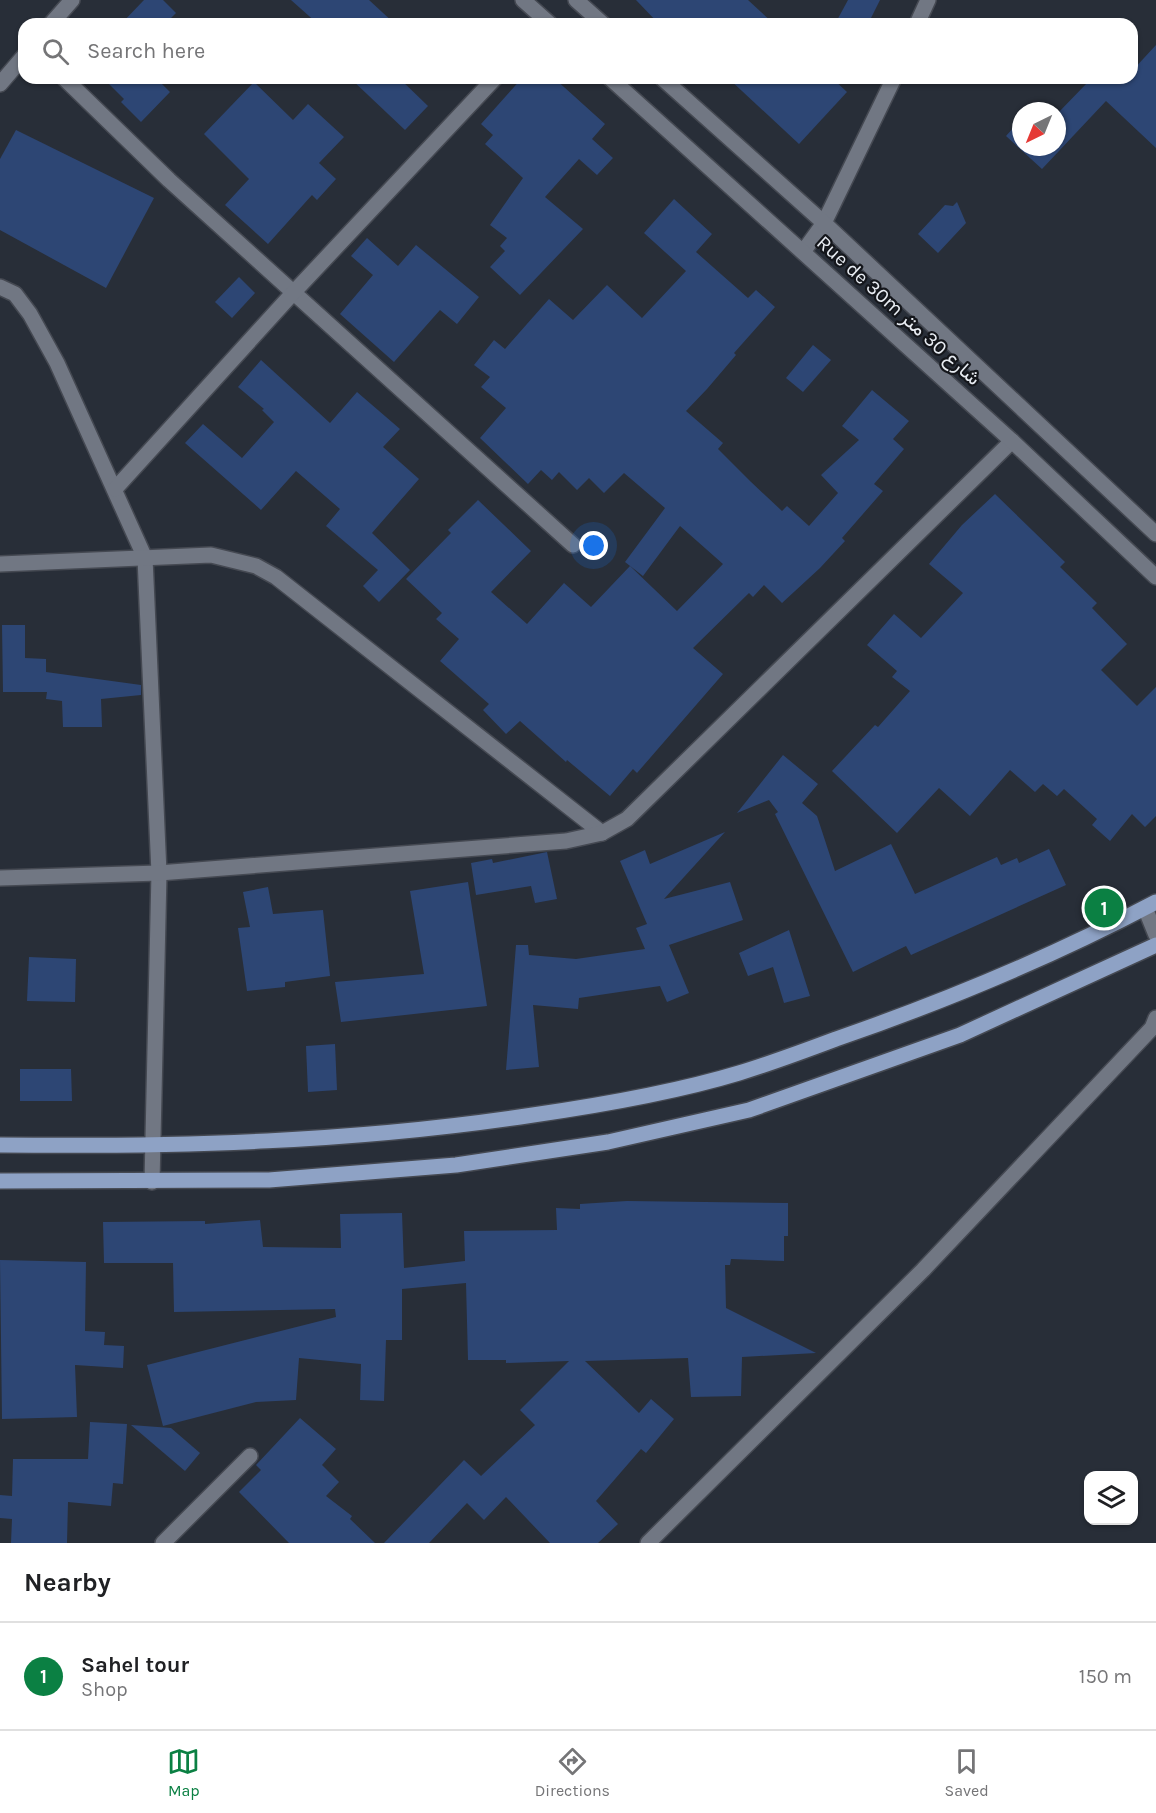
<!DOCTYPE html>
<html lang="en">
<head>
<meta charset="utf-8">
<style>
  body { margin:0; font-family:Karla,Vazirmatn,sans-serif; background:#f6f6f6; color:#202124 }
  .controls { position:absolute; right:18px; bottom:18px; display:grid; overflow:hidden; border-radius:12px; box-shadow:0 2px 4px #0004 }
  .controls button { width:54px; height:54px; display:grid; place-items:center; padding:0; border:0; border-bottom:2px solid #e0e0e0; background:#fff; color:#202124; font:30px sans-serif }
  .compass { position:absolute; left:1012px; top:102px; width:54px; height:54px; border-radius:50%; background:#fff; box-shadow:0 2px 4px #0004; rotate:223deg }
  .you { position:absolute; left:594px; top:546px; width:21px; height:21px; margin:-15px; border:4px solid #fff; border-radius:50%; background:#1a73e8; box-shadow:0 0 0 9px #1a73e833 }
  .badge { display:grid; place-items:center; width:39px; height:39px; border-radius:50%; background:#0b8043; color:#fff; font-size:20px; font-weight:700 }
  .pin { position:absolute; translate:-50% -50%; border:3px solid #fff; box-shadow:0 2px 6px #0006 }
  .list { margin:0; padding:0; list-style:none }
  h2 { display:flex; justify-content:space-between; align-items:center; height:78px; margin:0; padding:0 24px; font-size:26px }
  h2 small { font-size:20px; font-weight:400; color:#757577 }
  .list li { display:grid; grid-template-columns:39px 1fr auto; gap:18px; align-items:center; box-sizing:border-box; height:108px; padding:0 24px; border-top:2px solid #e0e0e0 }
  .list b { display:block; font-size:22px; white-space:nowrap }
  .list p { margin:0; font-size:20px; white-space:nowrap; color:#757577 }
  .list em { font-size:20px; font-style:normal; color:#757577 }
  .icon { flex:none; width:33px; height:33px; fill:none; stroke:currentColor; stroke-width:2; stroke-linecap:round; stroke-linejoin:round }
  .map { position:relative; flex:none; width:1156px; height:1543px; overflow:hidden }
  .search { position:absolute; background:#fff; box-shadow:0 2px 4px #0004; left:18px; right:18px; top:18px; height:66px; display:flex; align-items:center; gap:15px; box-sizing:border-box; padding:0 21px; border-radius:18px; color:#757577; font-size:22px }
  .sheet { height:186px; background:#fff }
  nav { display:flex; justify-content:space-around; align-items:center; box-sizing:border-box; height:84px; border-top:2px solid #e0e0e0; background:#fff; font-size:16px; color:#757577 }
  nav a { display:grid; justify-items:center; gap:3px }
  nav .on { color:#0b8043 }
  .map>svg:first-child { display:block }
  .building { fill:#2d4674 }
  .lines { fill:none; stroke-linecap:round; stroke-linejoin:round }
  .minor-casing { stroke:#454952; stroke-width:18 }
  .tertiary-casing { stroke:#454952; stroke-width:18 }
  .primary-casing { stroke:#454952; stroke-width:18 }
  .minor { stroke:#717783; stroke-width:15 }
  .tertiary { stroke:#717783; stroke-width:15 }
  .primary { stroke:#8ea2c5; stroke-width:15 }
  .labels { text-anchor:middle; stroke-width:4.5; stroke-linejoin:round; paint-order:stroke }
  .street-label { font-size:20px; fill:#e8ecf2; stroke:#14161b }
</style>
</head>
<body>
<div class="map">
<svg width="1156" height="1543" viewBox="0 0 1156 1543">
  <rect width="100%" height="100%" fill="#282e38"/>
  <g class="building">
    <path d="M 144,0 L 163,0 L 176,13 L 165,24 L 121,24 Z"/>
    <path d="M 291,0 L 369,0 L 395,24 L 318,24 Z"/>
    <path d="M 636,0 L 748,0 L 774,24 L 659,24 Z"/>
    <path d="M 848,0 L 880,0 L 868,24 L 835,24 Z"/>
    <path d="M 1156,45 L 1156,148 L 1106,101 L 1042,169 L 1006,136 L 1021,119 L 1021,147 L 1057,147 L 1057,114 L 1087,83 L 1082,78 L 1132,78 L 1132,71 Z"/>
    <path d="M 103,78 L 156,78 L 170,92 L 141,122 L 121,102 L 124,99 Z"/>
    <path d="M 350,78 L 399,78 L 428,106 L 405,130 Z"/>
    <path d="M 522,78 L 554,78 L 605,124 L 592,139 L 613,158 L 597,175 L 579,159 L 545,197 L 583,229 L 520,295 L 490,267 L 505,251 L 500,246 L 507,238 L 490,225 L 523,178 L 485,144 L 493,135 L 481,124 Z"/>
    <path d="M 728,78 L 832,78 L 847,92 L 799,144 Z"/>
    <path d="M 254,82 L 293,120 L 308,104 L 344,137 L 319,163 L 336,179 L 317,200 L 312,195 L 268,244 L 225,205 L 249,179 L 204,134 Z"/>
    <path d="M 16,130 L 154,198 L 106,288 L 0,230 L 0,159 Z"/>
    <path d="M 674,199 L 712,234 L 696,252 L 748,298 L 756,290 L 775,307 L 734,353 L 736,355 L 707,389 L 686,411 L 723,443 L 718,449 L 750,481 L 782,511 L 787,506 L 809,526 L 838,493 L 821,475 L 859,440 L 842,426 L 872,390 L 909,421 L 893,439 L 904,449 L 874,484 L 883,491 L 842,538 L 845,541 L 820,568 L 782,603 L 764,585 L 753,597 L 749,593 L 693,648 L 723,674 L 637,773 L 633,769 L 610,796 L 567,760 L 566,762 L 520,721 L 506,734 L 483,710 L 489,704 L 440,661 L 459,639 L 436,619 L 442,613 L 406,579 L 451,533 L 448,530 L 478,500 L 531,551 L 491,592 L 527,624 L 564,583 L 591,607 L 630,566 L 677,611 L 723,564 L 680,526 L 643,576 L 625,562 L 665,508 L 624,473 L 604,493 L 589,478 L 577,490 L 559,472 L 552,480 L 541,470 L 528,484 L 480,438 L 506,408 L 481,387 L 490,377 L 474,365 L 494,340 L 505,349 L 549,299 L 573,320 L 607,285 L 642,318 L 686,271 L 644,233 Z"/>
    <path d="M 957,202 L 966,223 L 938,253 L 918,234 L 945,205 L 953,206 Z"/>
    <path d="M 367,238 L 398,266 L 416,245 L 479,297 L 457,324 L 440,310 L 394,362 L 340,314 L 373,275 L 351,256 Z"/>
    <path d="M 239,277 L 255,293 L 232,318 L 215,302 Z"/>
    <path d="M 813,345 L 831,360 L 803,392 L 786,378 Z"/>
    <path d="M 261,360 L 330,423 L 357,392 L 400,429 L 383,447 L 419,479 L 372,533 L 410,570 L 379,602 L 363,586 L 378,570 L 326,526 L 340,509 L 296,471 L 261,510 L 185,443 L 203,424 L 242,458 L 274,422 L 262,410 L 264,409 L 238,387 Z"/>
    <path d="M 995,494 L 1065,562 L 1060,567 L 1097,603 L 1092,608 L 1127,644 L 1101,670 L 1137,706 L 1156,687 L 1156,816 L 1145,827 L 1132,814 L 1110,841 L 1092,825 L 1097,819 L 1064,789 L 1057,796 L 1043,784 L 1035,792 L 1010,770 L 970,816 L 939,788 L 897,833 L 832,771 L 875,725 L 878,727 L 910,691 L 892,677 L 897,671 L 867,645 L 894,614 L 921,638 L 963,593 L 929,564 L 962,525 Z"/>
    <path d="M 2,625 L 25,625 L 25,658 L 46,659 L 46,672 L 141,685 L 141,695 L 101,699 L 102,727 L 63,727 L 62,701 L 46,699 L 47,692 L 3,692 Z"/>
    <path d="M 783,755 L 818,784 L 802,803 L 817,816 L 835,871 L 891,844 L 915,894 L 997,857 L 1001,865 L 1017,858 L 1019,863 L 1049,849 L 1066,885 L 911,955 L 906,946 L 853,972 L 775,814 L 778,812 L 769,800 L 737,813 Z"/>
    <path d="M 725,832 L 664,899 L 730,882 L 743,920 L 669,945 L 689,993 L 667,1002 L 660,986 L 579,998 L 578,1009 L 533,1005 L 539,1067 L 506,1070 L 516,945 L 528,945 L 529,955 L 576,959 L 645,949 L 636,928 L 647,924 L 620,861 L 645,850 L 650,864 Z"/>
    <path d="M 547,852 L 557,899 L 535,903 L 531,886 L 476,895 L 471,863 L 492,859 L 493,863 Z"/>
    <path d="M 468,882 L 487,1006 L 341,1022 L 335,982 L 424,974 L 410,891 Z"/>
    <path d="M 268,887 L 273,914 L 323,910 L 330,976 L 285,982 L 285,987 L 247,991 L 238,928 L 250,927 L 243,892 Z"/>
    <path d="M 789,930 L 810,996 L 784,1003 L 773,967 L 748,976 L 739,953 Z"/>
    <path d="M 29,957 L 76,959 L 75,1002 L 27,1001 Z"/>
    <path d="M 335,1044 L 337,1090 L 308,1092 L 306,1046 Z"/>
    <path d="M 20,1069 L 71,1069 L 72,1101 L 20,1101 Z"/>
    <path d="M 627,1201 L 788,1203 L 788,1236 L 784,1236 L 784,1261 L 731,1259 L 730,1265 L 725,1265 L 726,1308 L 816,1353 L 742,1357 L 741,1396 L 691,1397 L 688,1358 L 585,1361 L 639,1413 L 651,1399 L 674,1419 L 646,1453 L 641,1449 L 596,1501 L 618,1524 L 598,1543 L 550,1543 L 506,1497 L 484,1520 L 467,1503 L 429,1543 L 384,1543 L 464,1460 L 481,1476 L 535,1425 L 520,1410 L 569,1361 L 506,1363 L 506,1360 L 468,1360 L 466,1283 L 402,1289 L 402,1340 L 386,1340 L 384,1401 L 360,1400 L 361,1364 L 299,1358 L 296,1400 L 256,1402 L 163,1426 L 147,1365 L 336,1317 L 335,1309 L 174,1312 L 173,1263 L 104,1263 L 103,1222 L 205,1221 L 205,1224 L 260,1220 L 263,1247 L 341,1248 L 340,1214 L 402,1213 L 404,1268 L 465,1261 L 464,1231 L 557,1230 L 556,1208 L 580,1209 L 580,1204 Z"/>
    <path d="M 0,1260 L 86,1262 L 85,1331 L 105,1332 L 104,1345 L 124,1346 L 123,1368 L 75,1365 L 77,1417 L 2,1419 Z"/>
    <path d="M 300,1418 L 336,1449 L 322,1465 L 339,1482 L 326,1496 L 352,1516 L 350,1519 L 375,1543 L 289,1543 L 239,1492 L 261,1470 L 256,1465 Z"/>
    <path d="M 90,1422 L 127,1424 L 123,1484 L 113,1483 L 111,1506 L 68,1502 L 67,1543 L 11,1543 L 12,1519 L 0,1518 L 0,1495 L 12,1496 L 13,1459 L 88,1459 Z"/>
    <path d="M 131,1425 L 171,1428 L 200,1453 L 185,1471 Z"/>
  </g>
  <g class="lines">
    <defs>
      <g id="minor">
        <path d="M 51,24 L 72,0"/>
        <path d="M 917,24 L 928,0"/>
        <path d="M 64,78 L 169,180 L 573,545"/>
        <path d="M 0,84 L 24,56"/>
        <path d="M 803,252 L 824,223 L 894,78"/>
        <path d="M 0,287 L 15,294 L 30,314 L 57,363 L 145,558 L 159,873 L 152,1182"/>
        <path d="M 115,489 L 293,293 L 495,78"/>
        <path d="M 0,564 L 211,555 L 256,566 L 276,577 L 602,833"/>
        <path d="M 0,878 L 159,873 L 566,841 L 602,833 L 627,819 L 1012,441"/>
        <path d="M 1145,908 L 1156,935"/>
        <path d="M 163,1543 L 250,1456"/>
        <path d="M 648,1543 L 923,1270 L 1152,1028 L 1156,1018"/>
      </g>
      <g id="tertiary">
        <path d="M 523,0 L 550,24"/>
        <path d="M 576,0 L 603,24"/>
        <path d="M 610,78 L 1012,441 L 1156,577"/>
        <path d="M 662,78 L 824,223 L 1156,534"/>
      </g>
      <g id="primary">
        <path d="M 0,1145 C 179,1147 356,1142 533,1115 C 602,1105 673,1093 739,1073 C 772,1063 804,1051 836,1039 C 946,1001 1052,957 1156,902"/>
        <path d="M 0,1181 L 269,1180 L 456,1165 L 608,1142 L 749,1110 L 960,1035 L 1156,945"/>
      </g>
    </defs>
    <use href="#minor" class="minor-casing"/>
    <use href="#tertiary" class="tertiary-casing"/>
    <use href="#primary" class="primary-casing"/>
    <use href="#minor" class="minor"/>
    <use href="#tertiary" class="tertiary"/>
    <use href="#primary" class="primary"/>
  </g>
  <g class="labels">
    <g class="street-label">
      <text transform="translate(899 310) rotate(42)" y="7">Rue de 30m شارع 30 متر</text>
    </g>
  </g>
</svg>
<div class="controls">
<button><svg class="icon" aria-label="layers" viewBox="0 0 24 24"><path d="M12 4l9 5-9 5-9-5zM3 14l9 5 9-5"/></svg></button>
</div>
<svg class="compass" viewBox="-18 -18 36 36"><path d="M0-13l5 13h-10z" fill="#e53935"/><path d="M0 13l5-13h-10z" fill="#757577"/></svg>
<div class="you"></div>
<div class="pin badge" style="left:1104px;top:908px">1</div>
<div class="search"><svg class="icon" aria-label="search" viewBox="0 0 24 24"><circle cx="10" cy="10" r="6"/><path d="M15 15l6 6"/></svg>Search here</div>
</div>
<section class="sheet">
<h2>Nearby<small></small></h2>
<ul class="list">
<li><span class="badge">1</span><div><b>Sahel tour</b><p>Shop</p></div><em>150 m</em></li>
</ul>
</section>
<nav>
<a class="on"><svg class="icon" aria-label="map" viewBox="0 0 24 24"><path d="M3 6l6-2 6 2 6-2v14l-6 2-6-2-6 2zM9 4v14M15 6v14"/></svg>Map</a>
<a><svg class="icon" aria-label="directions" viewBox="0 0 24 24"><path d="M12 3l9 9-9 9-9-9zM9 14v-3h6M13 9l2 2-2 2"/></svg>Directions</a>
<a><svg class="icon" aria-label="saved" viewBox="0 0 24 24"><path d="M7 4h10v16l-5-4-5 4z"/></svg>Saved</a>
</nav>
</body>
</html>
